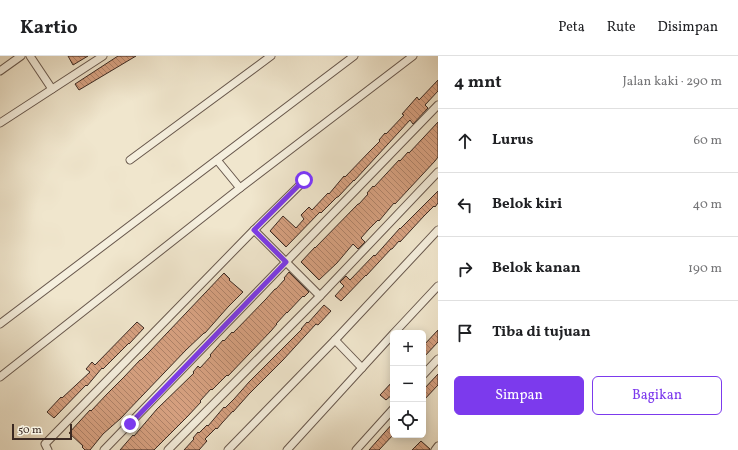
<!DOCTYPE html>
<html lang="id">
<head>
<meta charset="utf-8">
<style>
  body { margin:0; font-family:Vollkorn,serif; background:#f6f6f6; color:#202124 }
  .controls { position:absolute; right:12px; bottom:12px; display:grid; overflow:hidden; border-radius:6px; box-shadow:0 2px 10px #0003 }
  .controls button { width:36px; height:36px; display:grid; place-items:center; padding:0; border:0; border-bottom:1px solid #e0e0e0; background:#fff; color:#202124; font:20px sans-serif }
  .scale { position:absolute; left:12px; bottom:10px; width:60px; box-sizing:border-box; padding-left:4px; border:2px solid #3b2922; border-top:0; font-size:11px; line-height:14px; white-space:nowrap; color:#3b2922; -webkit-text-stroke:3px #f5efde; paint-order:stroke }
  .stop { position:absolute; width:12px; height:12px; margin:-9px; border:3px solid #7c3aed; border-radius:50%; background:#fff }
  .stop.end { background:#7c3aed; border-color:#fff; box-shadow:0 1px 4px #0008 }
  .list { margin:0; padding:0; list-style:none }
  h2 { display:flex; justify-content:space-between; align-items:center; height:52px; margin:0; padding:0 16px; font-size:17px }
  h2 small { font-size:13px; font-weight:400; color:#757577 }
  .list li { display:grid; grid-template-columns:26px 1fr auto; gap:12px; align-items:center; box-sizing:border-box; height:64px; padding:0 16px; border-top:1px solid #e0e0e0 }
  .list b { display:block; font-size:15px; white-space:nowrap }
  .list em { font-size:13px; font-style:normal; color:#757577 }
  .actions { display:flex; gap:8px; padding:12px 16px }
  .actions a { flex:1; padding:9px 0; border:1px solid #7c3aed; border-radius:6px; text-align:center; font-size:14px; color:#7c3aed }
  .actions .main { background:#7c3aed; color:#fff }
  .icon { flex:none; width:22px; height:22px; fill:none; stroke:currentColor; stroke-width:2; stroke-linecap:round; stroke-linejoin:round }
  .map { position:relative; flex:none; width:438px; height:394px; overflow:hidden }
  header { display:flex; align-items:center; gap:24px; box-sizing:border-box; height:56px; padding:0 20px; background:#fff; border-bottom:1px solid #e0e0e0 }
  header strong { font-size:19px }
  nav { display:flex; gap:22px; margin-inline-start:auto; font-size:14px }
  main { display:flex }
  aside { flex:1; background:#fff }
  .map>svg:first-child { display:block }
  .building { fill:url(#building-back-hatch); stroke:#3b2922 }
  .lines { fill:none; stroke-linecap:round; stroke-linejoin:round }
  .street-casing { stroke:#68584d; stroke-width:9 }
  .street { stroke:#f5efde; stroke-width:7 }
  .route { stroke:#7c3aed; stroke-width:5 }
</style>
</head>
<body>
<header>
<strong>Kartio</strong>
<nav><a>Peta</a><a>Rute</a><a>Disimpan</a></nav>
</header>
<main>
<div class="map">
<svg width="438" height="394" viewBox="0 0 438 394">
  <defs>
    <pattern id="building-back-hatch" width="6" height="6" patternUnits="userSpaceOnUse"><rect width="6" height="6" fill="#d7a181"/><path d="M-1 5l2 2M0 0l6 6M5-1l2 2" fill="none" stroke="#b08369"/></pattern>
  </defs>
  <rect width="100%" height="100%" fill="#f0e6cd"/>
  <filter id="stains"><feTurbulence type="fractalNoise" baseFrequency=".005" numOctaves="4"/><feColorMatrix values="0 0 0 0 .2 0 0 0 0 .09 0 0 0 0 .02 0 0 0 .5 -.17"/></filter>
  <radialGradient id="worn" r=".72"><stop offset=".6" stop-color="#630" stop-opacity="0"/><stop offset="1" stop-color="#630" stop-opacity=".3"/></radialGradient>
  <g class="building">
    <path d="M 68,0 L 88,0 L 73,9 Z"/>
    <path d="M 118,0 L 136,0 L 79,34 L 75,28 Z"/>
    <path d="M 438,24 L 438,35 L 425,49 L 428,52 L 413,68 L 410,64 L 354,125 L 354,124 L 338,141 L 337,141 L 321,157 L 320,156 L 286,191 L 270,175 L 283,160 L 296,172 L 304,163 L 301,159 L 309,151 L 312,154 L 328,137 L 329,138 L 344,120 L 345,121 L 370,95 L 380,85 L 379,84 L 385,77 L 386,78 L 404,59 L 402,58 L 417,41 L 419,44 Z"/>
    <path d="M 438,66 L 438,101 L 435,105 L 395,148 L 394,147 L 379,165 L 378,164 L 369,173 L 361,182 L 365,186 L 358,193 L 353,188 L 337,207 L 319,224 L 301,206 L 315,191 L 315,192 L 358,148 L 359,148 L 368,138 L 367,137 L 373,130 L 374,131 L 399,104 L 400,105 L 408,96 L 409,97 Z"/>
    <path d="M 438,135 L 438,147 L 435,151 L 434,150 L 424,160 L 400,186 L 399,185 L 392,193 L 391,193 L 366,220 L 366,219 L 341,245 L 335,240 L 344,230 L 340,226 L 346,220 L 350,224 L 374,199 L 375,200 L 400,172 L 400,173 Z"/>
    <path d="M 289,216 L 309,236 L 304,241 L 303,240 L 287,257 L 287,256 L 276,268 L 277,268 L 271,275 L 228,320 L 227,319 L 212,334 L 211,333 L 200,345 L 201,346 L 187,361 L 154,394 L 120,394 L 133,379 L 134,380 L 157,353 L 194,317 L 193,316 L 198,310 L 200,312 L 211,300 L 210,299 L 223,284 L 224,285 L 232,276 L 233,277 L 266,243 L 275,233 L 276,233 L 285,223 L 284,222 Z"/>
    <path d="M 224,217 L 230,223 L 229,224 L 243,236 L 228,251 L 205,277 L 204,277 L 186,294 L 120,363 L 103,378 L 90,394 L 85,394 L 82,391 L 83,390 L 69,377 L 90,354 L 91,355 L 107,338 L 124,321 L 140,304 L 141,304 L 149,296 Z"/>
    <path d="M 324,249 L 331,255 L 318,269 L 316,268 L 283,304 L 249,338 L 233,356 L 233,355 L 222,367 L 217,373 L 216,372 L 205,383 L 207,385 L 199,394 L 184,394 L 194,383 L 193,382 L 198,376 L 199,377 L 207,369 L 208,370 L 224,351 L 225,352 L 234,343 L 249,326 L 302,273 L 301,273 L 307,266 L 308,267 Z"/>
    <path d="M 137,266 L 144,272 L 129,288 L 129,287 L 103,313 L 102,312 L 87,330 L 86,329 L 54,362 L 47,356 L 61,341 L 62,342 L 90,316 L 86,313 L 92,306 L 95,309 Z"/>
    <path d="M 438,274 L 438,286 L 423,302 L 423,290 Z"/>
    <path d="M 438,318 L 438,329 L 423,345 L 423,334 Z"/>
    <path d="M 393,325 L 393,338 L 386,344 L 380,339 Z"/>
    <path d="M 393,367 L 393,379 L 379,394 L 369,394 Z"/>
    <path d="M 421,385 L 430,393 L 430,394 L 412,394 Z"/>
  </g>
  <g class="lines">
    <defs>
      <g id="street">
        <path d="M 30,0 L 52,33"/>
        <path d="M 0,15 L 21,0"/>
        <path d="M 0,67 L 103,0"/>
        <path d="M 130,104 L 271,0"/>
        <path d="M 217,104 L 240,132"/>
        <path d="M 254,174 L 320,240"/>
        <path d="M 0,268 L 354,0"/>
        <path d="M 394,277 L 438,230"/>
        <path d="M 335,284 L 362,312"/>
        <path d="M 423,319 L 438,303"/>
        <path d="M 0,321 L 240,132 L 413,0"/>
        <path d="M 48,394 L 45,388 L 254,174 L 305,124"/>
        <path d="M 104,394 L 438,49"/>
        <path d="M 168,394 L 320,240 L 438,116"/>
        <path d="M 228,394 L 335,284 L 438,174"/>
        <path d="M 287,394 L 393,278"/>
        <path d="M 356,394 L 393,353"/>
        <path d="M 435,394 L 438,390"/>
      </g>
    </defs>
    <use href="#street" class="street-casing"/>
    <use href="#street" class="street"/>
  </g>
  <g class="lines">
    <path class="route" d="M 130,368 L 286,206 L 254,174 L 304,124"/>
  </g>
  <rect width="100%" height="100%" filter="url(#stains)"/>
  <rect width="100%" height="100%" fill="url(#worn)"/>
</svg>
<div class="controls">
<button>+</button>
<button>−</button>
<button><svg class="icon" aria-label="locate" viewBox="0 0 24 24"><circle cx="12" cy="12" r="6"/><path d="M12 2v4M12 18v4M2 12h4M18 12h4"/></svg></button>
</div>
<div class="scale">50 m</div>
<div class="stop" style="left:304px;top:124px"></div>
<div class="stop end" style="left:130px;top:368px"></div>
</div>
<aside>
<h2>4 mnt<small>Jalan kaki · 290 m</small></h2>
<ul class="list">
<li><svg class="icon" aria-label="ahead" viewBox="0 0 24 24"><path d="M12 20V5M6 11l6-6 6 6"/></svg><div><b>Lurus</b></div><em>60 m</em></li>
<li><svg class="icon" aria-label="left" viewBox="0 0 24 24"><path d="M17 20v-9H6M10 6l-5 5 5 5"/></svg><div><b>Belok kiri</b></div><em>40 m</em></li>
<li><svg class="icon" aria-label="right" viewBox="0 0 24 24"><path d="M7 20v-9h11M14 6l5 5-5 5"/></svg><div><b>Belok kanan</b></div><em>190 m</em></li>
<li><svg class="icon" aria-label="arrive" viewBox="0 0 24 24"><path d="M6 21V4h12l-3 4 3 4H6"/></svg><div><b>Tiba di tujuan</b></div></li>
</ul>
<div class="actions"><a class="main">Simpan</a><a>Bagikan</a></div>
</aside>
</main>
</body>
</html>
